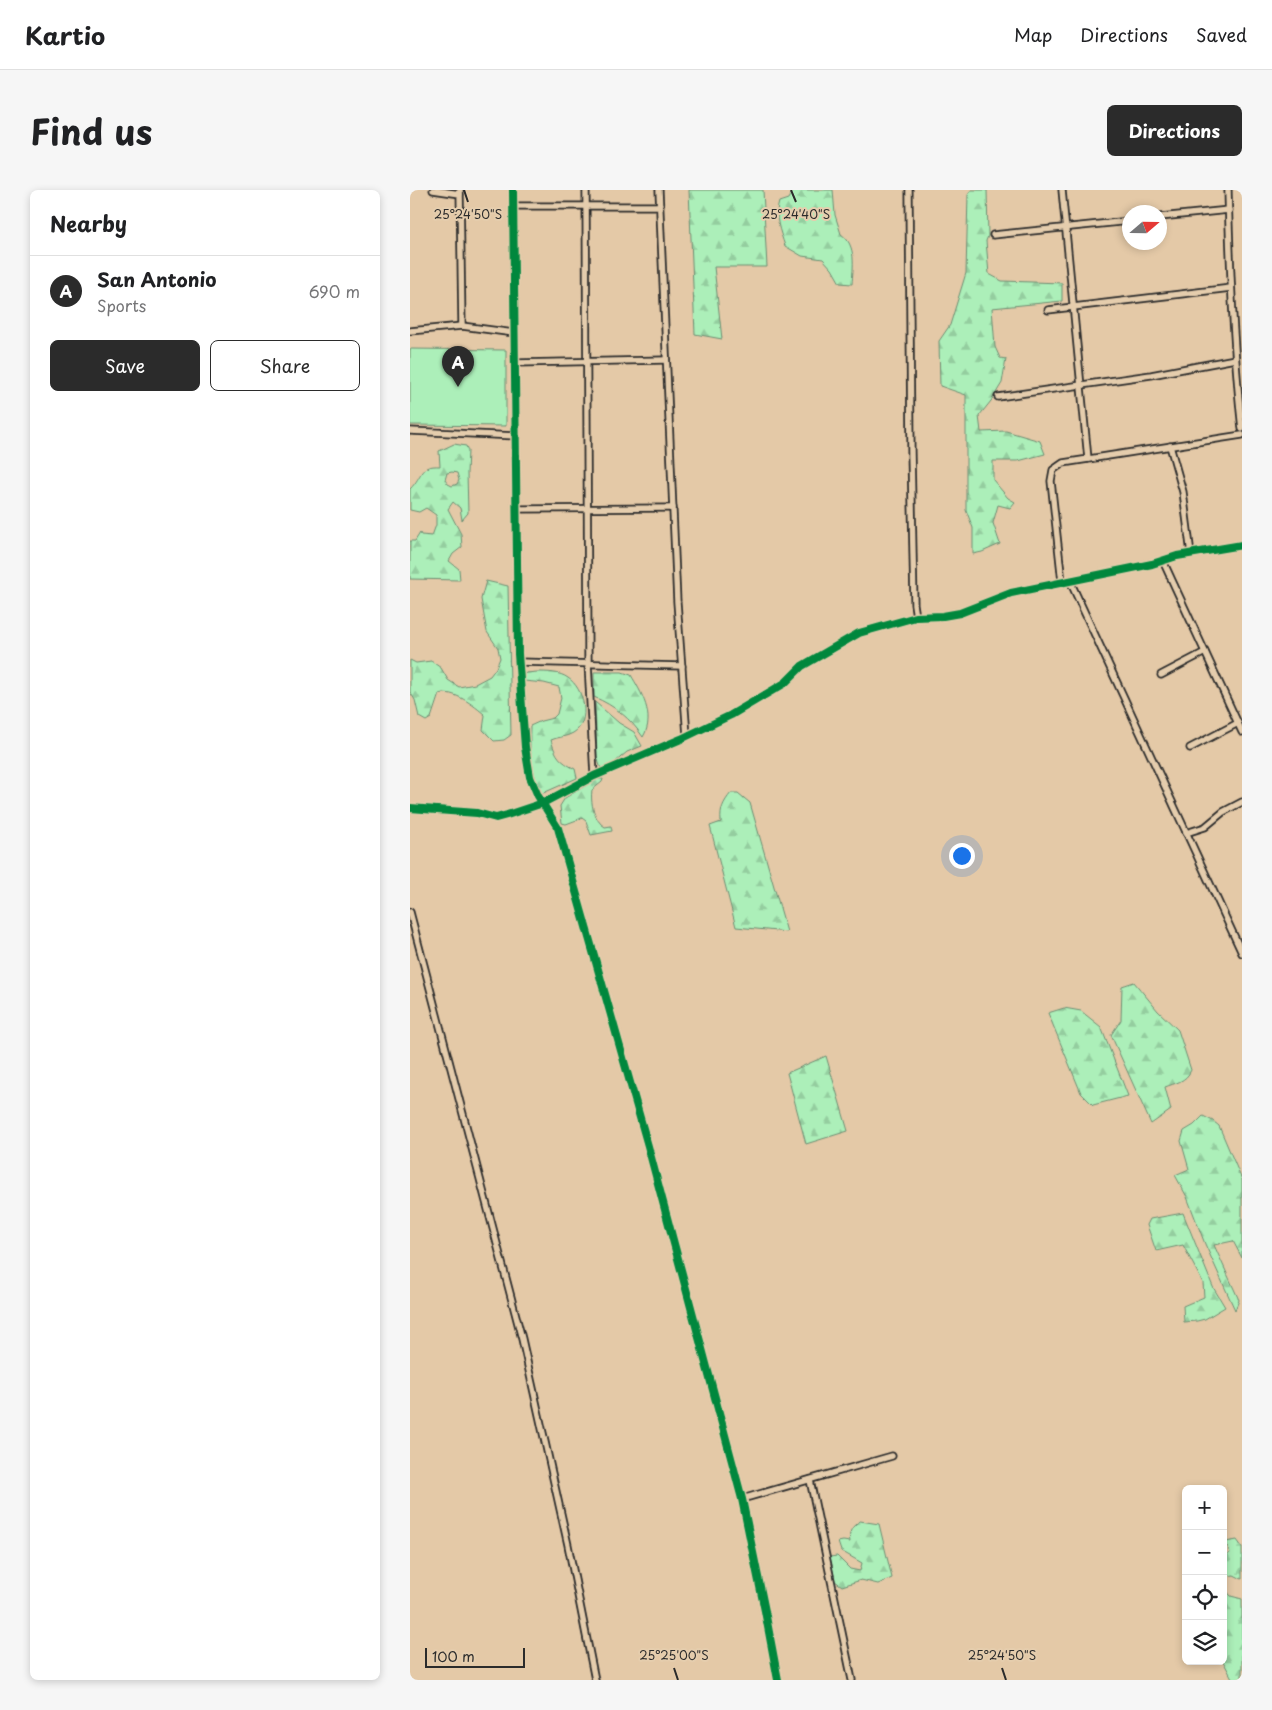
<!DOCTYPE html>
<html lang="en">
<head>
<meta charset="utf-8">
<style>
  body { margin:0; font-family:"Playpen Sans",sans-serif; background:#f6f6f6; color:#202124 }
  .controls { position:absolute; right:15px; bottom:15px; display:grid; overflow:hidden; border-radius:8px; box-shadow:0 2px 8px #0003 }
  .controls button { width:45px; height:45px; display:grid; place-items:center; padding:0; border:0; border-bottom:1px solid #e0e0e0; background:#fff; color:#202124; font:25px sans-serif }
  .compass { position:absolute; left:712px; top:15px; width:45px; height:45px; border-radius:50%; background:#fff; box-shadow:0 2px 8px #0003; rotate:70deg }
  .scale { position:absolute; left:15px; bottom:12px; width:100px; box-sizing:border-box; padding-left:5px; border:2px solid #2b2b2b; border-top:0; font-size:14px; line-height:18px; white-space:nowrap; color:#2b2b2b; -webkit-text-stroke:4px #e5cdad; paint-order:stroke }
  .you { position:absolute; left:551px; top:665px; width:18px; height:18px; margin:-12px; border:4px solid #fff; border-radius:50%; background:#1a73e8; box-shadow:0 0 0 8px #1a73e833 }
  .badge { display:grid; place-items:center; width:32px; height:32px; border-radius:50%; background:#2b2b2b; color:#fff; font-size:16px; font-weight:700 }
  .pin { position:absolute; translate:-50% -41px; filter:drop-shadow(0 1px 2px #0008) }
  .pin::after { content:''; position:absolute; top:26px; width:18px; height:15px; background:inherit; clip-path:polygon(0 0,100% 0,50% 100%) }
  .list { margin:0; padding:0; list-style:none }
  h2 { display:flex; justify-content:space-between; align-items:center; height:65px; margin:0; padding:0 20px; font-size:21px }
  h2 small { font-size:16px; font-weight:400; color:#757577 }
  .list li { display:grid; grid-template-columns:32px 1fr auto; gap:15px; align-items:center; box-sizing:border-box; height:70px; padding:0 20px; border-top:1px solid #e0e0e0 }
  .list b { display:block; font-size:19px; white-space:nowrap }
  .list p { margin:0; font-size:16px; white-space:nowrap; color:#757577 }
  .list em { font-size:16px; font-style:normal; color:#757577 }
  .actions { display:flex; gap:10px; padding:15px 20px }
  .actions a { flex:1; padding:11px 0; border:1px solid #2b2b2b; border-radius:8px; text-align:center; font-size:18px; color:#2b2b2b }
  .actions .main { background:#2b2b2b; color:#fff }
  .icon { flex:none; width:28px; height:28px; fill:none; stroke:currentColor; stroke-width:2; stroke-linecap:round; stroke-linejoin:round }
  .map { position:relative; flex:none; width:832px; height:1490px; overflow:hidden; border-radius:8px }
  header { display:flex; align-items:center; gap:30px; box-sizing:border-box; height:70px; padding:0 25px; background:#fff; border-bottom:1px solid #e0e0e0 }
  header strong { font-size:24px }
  nav { display:flex; gap:28px; margin-inline-start:auto; font-size:18px }
  .intro { display:flex; align-items:center; justify-content:space-between; box-sizing:border-box; height:120px; padding:0 30px }
  h1 { margin:0; font-size:35px }
  .button { padding:12px 22px; border-radius:8px; background:#2b2b2b; color:#fff; font-size:18px; font-weight:700 }
  main { display:flex; gap:30px; padding:0 30px }
  aside { flex:1; background:#fff; border-radius:8px; box-shadow:0 2px 8px #0003 }
  .map>svg:first-child { display:block }
  .green { fill:#acefb9; stroke:#6c8d72 }
  .forest { fill:url(#forest-firs); stroke:#6c8d72; fill-rule:evenodd }
  .lines { fill:none; stroke-linecap:round; stroke-linejoin:round }
  .minor-casing { stroke:#2b2b2b; stroke-width:9 }
  .minor { stroke:#e5cdad; stroke-width:5.5 }
  .cycleway-casing { stroke:#e5cdad; stroke-width:11 }
  .cycleway { stroke:#00873e; stroke-width:8 }
  .ticks { fill:none; stroke:#2b2b2b; stroke-width:2 }
  .ticks-label { font-size:12px; text-anchor:middle; fill:#2b2b2b; stroke:#e5cdad; stroke-width:4; stroke-linejoin:round; paint-order:stroke }
</style>
</head>
<body>
<header>
<strong>Kartio</strong>
<nav><a>Map</a><a>Directions</a><a>Saved</a></nav>
</header>
<div class="intro"><h1>Find us</h1><a class="button">Directions</a></div>
<main>
<aside>
<h2>Nearby<small></small></h2>
<ul class="list">
<li><span class="badge">A</span><div><b>San Antonio</b><p>Sports</p></div><em>690 m</em></li>
</ul>
<div class="actions"><a class="main">Save</a><a>Share</a></div>
</aside>
<div class="map">
<svg width="832" height="1490" viewBox="0 0 832 1490">
  <defs>
    <pattern id="forest-firs" width="22" height="20" patternUnits="userSpaceOnUse" patternTransform="scale(1.25)"><rect width="22" height="20" fill="#acefb9"/><path d="M5 1l3.5 6h-7zM16 11l3.5 6h-7z" fill="#94cd9f"/></pattern>
  </defs>
  <rect width="100%" height="100%" fill="#e4c9a7"/>
  <filter id="ink" filterUnits="userSpaceOnUse"><feTurbulence type="fractalNoise" baseFrequency=".02" numOctaves="2"/><feDisplacementMap in="SourceGraphic" scale="10" xChannelSelector="R" yChannelSelector="G"/><feConvolveMatrix kernelMatrix="1 2 1 2 8 2 1 2 1" color-interpolation-filters="sRGB"/></filter>
  <g filter="url(#ink)">
    <path class="green" d="M 0,159 L 96,160 L 96,236 L 0,235 Z"/>
    <g class="forest">
      <path d="M 279,0 L 353,0 L 357,77 L 304,77 L 312,149 L 285,144 Z"/>
      <path d="M 383,0 L 423,0 L 425,25 L 431,44 C 447,55 443,77 442,94 L 430,93 L 422,79 L 413,69 L 392,66 L 375,56 C 370,41 364,27 369,12 L 378,9 Z"/>
      <path d="M 561,0 L 577,0 L 578,46 L 576,51 L 579,84 L 592,91 L 652,93 L 652,111 L 582,118 L 585,157 L 590,168 L 596,169 L 592,193 L 581,211 L 569,226 L 571,242 L 596,241 L 630,251 L 635,264 L 608,271 L 583,271 L 583,290 L 598,308 L 605,312 L 600,318 L 588,315 L 583,333 L 590,354 L 572,362 L 563,364 L 563,338 L 556,320 L 556,205 L 530,196 L 529,151 L 540,135 L 556,83 L 558,5 Z"/>
      <path d="M 44,254 L 56,256 L 58,261 L 57,283 L 58,323 L 52,330 L 50,318 L 43,312 L 38,319 L 51,344 L 52,357 L 43,364 L 39,371 L 49,379 L 50,390 L 0,389 L 0,351 L 5,351 L 10,343 L 11,345 L 22,346 L 26,335 L 26,325 L 16,318 L 9,322 L 0,320 L 0,299 C 14,285 8,275 30,276 L 29,261 ZM 42,282 L 47,283 L 49,290 L 47,294 L 42,296 L 38,294 L 35,290 L 37,283 Z"/>
      <path d="M 76,391 L 98,396 L 101,545 L 94,550 L 84,551 L 73,540 L 75,525 C 65,516 43,499 29,504 L 21,528 L 16,531 L 9,527 L 5,510 L 0,502 L 0,470 L 6,473 L 21,471 L 31,478 L 38,490 L 49,497 L 65,494 L 80,486 L 86,478 L 90,468 L 88,458 L 77,442 L 71,409 Z"/>
      <path d="M 127,482 C 137,482 150,482 158,488 C 174,498 182,532 163,543 C 157,547 147,547 141,550 C 146,567 150,571 165,579 L 167,588 L 131,604 C 122,584 119,558 120,536 L 131,531 L 143,528 L 147,524 L 151,508 L 149,497 L 134,493 L 114,491 L 113,485 L 116,483 Z"/>
      <path d="M 184,482 L 212,482 L 221,485 C 231,502 246,526 233,547 C 220,528 205,516 184,507 Z"/>
      <path d="M 185,512 L 209,533 L 224,542 L 232,556 L 217,562 L 204,573 L 191,579 L 187,567 Z"/>
      <path d="M 187,589 L 193,589 L 192,592 L 182,600 C 180,612 184,631 195,637 L 201,636 L 202,641 L 181,645 L 176,631 L 172,628 L 156,634 L 152,633 L 150,616 L 155,608 Z"/>
      <path d="M 321,603 L 328,603 L 340,613 L 377,742 L 326,737 L 300,636 L 311,632 C 310,619 313,613 321,603 Z"/>
      <path d="M 724,792 L 748,821 L 768,840 L 781,880 C 776,892 765,893 755,897 L 761,920 L 741,934 L 701,845 L 711,830 L 712,796 Z"/>
      <path d="M 654,818 L 671,821 L 691,837 L 718,906 L 683,915 L 671,903 L 669,898 L 638,823 Z"/>
      <path d="M 416,866 L 438,941 L 396,954 L 377,883 Z"/>
      <path d="M 793,926 L 803,931 L 809,936 L 832,990 L 832,1068 L 823,1051 L 804,1055 L 829,1110 L 825,1120 L 795,1054 L 777,1007 L 765,985 L 779,979 L 771,951 L 774,941 L 784,935 Z"/>
      <path d="M 773,1023 L 803,1097 L 815,1117 L 795,1129 L 787,1131 L 774,1132 L 773,1116 L 794,1107 L 793,1093 L 773,1055 L 746,1061 L 737,1035 L 740,1029 Z"/>
      <path d="M 450,1331 L 469,1334 L 482,1388 L 468,1394 L 451,1390 L 432,1396 L 425,1391 L 420,1367 L 427,1366 L 440,1379 L 450,1381 L 452,1373 L 431,1361 L 428,1352 L 433,1351 L 440,1352 C 438,1342 442,1336 450,1331 Z"/>
      <path d="M 827,1350 L 832,1357 L 832,1389 L 824,1385 L 817,1386 L 813,1380 L 813,1368 L 820,1363 L 816,1352 Z"/>
      <path d="M 813,1397 L 821,1406 L 832,1409 L 832,1490 L 823,1490 L 813,1471 Z"/>
    </g>
    <g class="lines">
      <defs>
        <g id="minor">
          <path d="M 23,0 L 50,4"/>
          <path d="M 50,0 L 52,136"/>
          <path d="M 103,0 L 108,464 L 115,557 L 120,587 L 128,606 L 148,638 L 238,956 L 332,1309 L 355,1421 L 368,1490"/>
          <path d="M 176,0 L 178,473 L 184,586"/>
          <path d="M 249,0 L 267,412 L 277,546"/>
          <path d="M 499,0 L 501,262 L 504,414 L 506,427"/>
          <path d="M 652,0 L 678,269"/>
          <path d="M 818,0 C 820,80 823,159 832,239"/>
          <path d="M 103,16 L 250,16"/>
          <path d="M 750,27 L 819,20"/>
          <path d="M 583,45 L 720,31"/>
          <path d="M 638,120 L 821,98"/>
          <path d="M 0,141 L 52,136 L 104,143"/>
          <path d="M 105,173 L 256,170"/>
          <path d="M 588,207 L 741,185 L 825,169"/>
          <path d="M 0,241 L 106,246"/>
          <path d="M 760,256 L 773,302 L 781,364"/>
          <path d="M 107,319 L 263,318"/>
          <path d="M 753,371 L 832,542"/>
          <path d="M 660,391 L 832,763"/>
          <path d="M 652,392 L 641,291 L 643,280 L 653,273 L 832,245"/>
          <path d="M 109,472 L 272,476"/>
          <path d="M 751,485 L 795,462"/>
          <path d="M 780,558 L 828,533"/>
          <path d="M 0,618 L 67,623 L 86,628 L 97,625 L 133,613 L 184,586 L 271,549 L 321,525 L 375,493 L 392,476 L 449,443 L 506,427 L 533,426 L 550,423 L 601,403 L 742,374 L 767,366 L 832,355"/>
          <path d="M 776,643 L 795,637 L 813,622 L 832,612"/>
          <path d="M 0,722 L 112,1149 L 158,1355 L 185,1490"/>
          <path d="M 400,1290 L 442,1490"/>
          <path d="M 332,1309 L 482,1266"/>
        </g>
      </defs>
      <use href="#minor" class="minor-casing"/>
      <use href="#minor" class="minor"/>
      <defs>
        <g id="cycleway">
          <path d="M 103,0 L 108,464 L 115,557 L 120,587 L 128,606 L 148,638 L 238,956 L 332,1309 L 355,1421 L 368,1490"/>
          <path d="M 0,618 L 67,623 L 86,628 L 97,625 L 133,613 L 184,586 L 271,549 L 321,525 L 375,493 L 392,476 L 449,443 L 506,427 L 533,426 L 550,423 L 601,403 L 742,374 L 767,366 L 832,355"/>
        </g>
      </defs>
      <use href="#cycleway" class="cycleway-casing"/>
      <use href="#cycleway" class="cycleway"/>
    </g>
  </g>
  <path class="ticks" d="M 54,0 L 58,12M 381,0 L 386,12M 264,1478 L 268,1490M 592,1478 L 596,1490"/>
  <g class="ticks-label">
    <text x="386" y="29">25°24'40"S</text>
    <text x="58" y="29">25°24'50"S</text>
    <text x="264" y="1470">25°25'00"S</text>
    <text x="592" y="1470">25°24'50"S</text>
  </g>
</svg>
<div class="controls">
<button>+</button>
<button>−</button>
<button><svg class="icon" aria-label="locate" viewBox="0 0 24 24"><circle cx="12" cy="12" r="6"/><path d="M12 2v4M12 18v4M2 12h4M18 12h4"/></svg></button>
<button><svg class="icon" aria-label="layers" viewBox="0 0 24 24"><path d="M12 4l9 5-9 5-9-5zM3 14l9 5 9-5"/></svg></button>
</div>
<svg class="compass" viewBox="-18 -18 36 36"><path d="M0-13l5 13h-10z" fill="#e53935"/><path d="M0 13l5-13h-10z" fill="#757577"/></svg>
<div class="scale">100 m</div>
<div class="you"></div>
<div class="pin badge" style="left:48px;top:197px">A</div>
</div>
</main>
</body>
</html>
